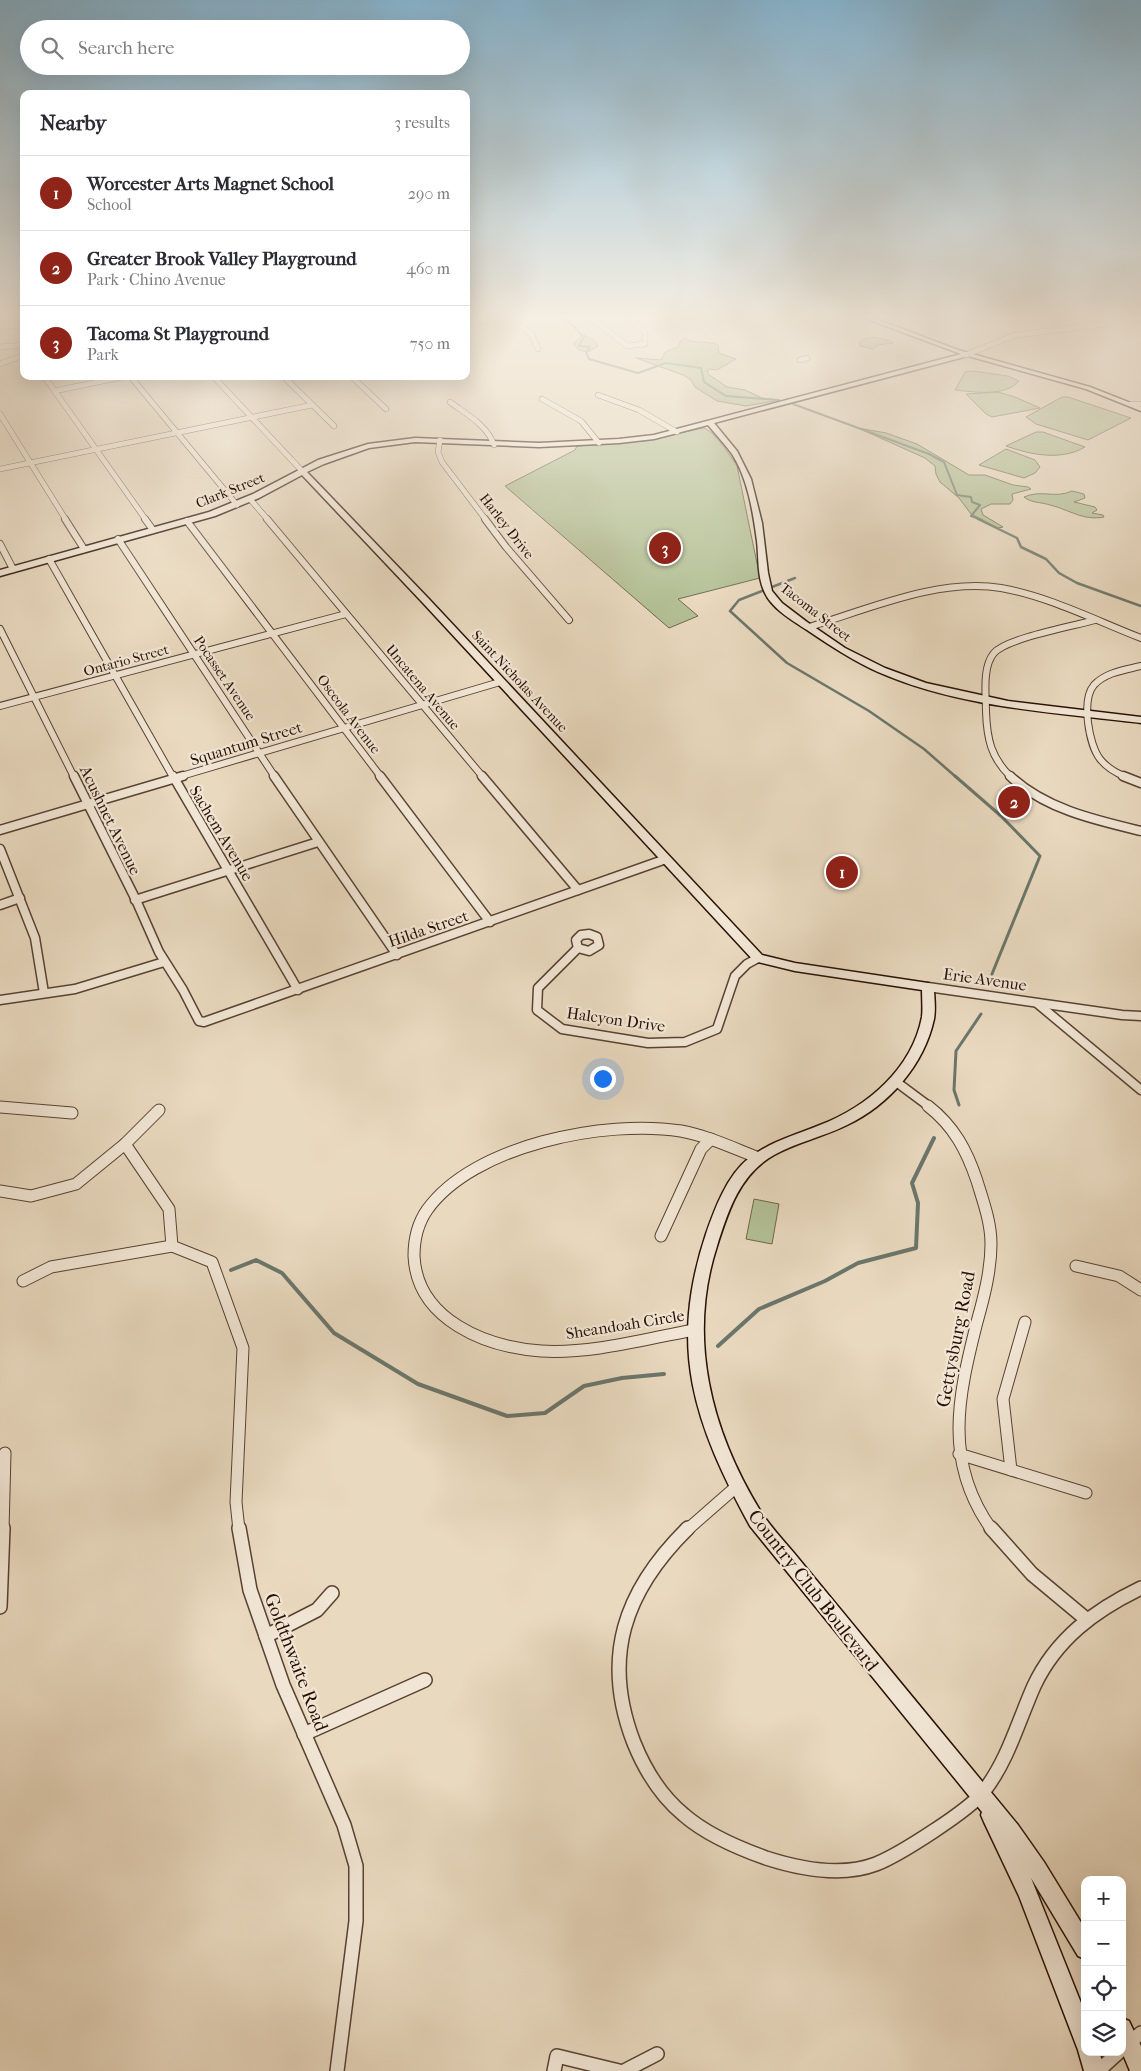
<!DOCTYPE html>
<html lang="en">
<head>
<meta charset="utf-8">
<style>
  body { margin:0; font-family:"IM FELL French Canon",serif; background:#f2f2f3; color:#2b2b33 }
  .controls { position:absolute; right:15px; bottom:15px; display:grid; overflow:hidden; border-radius:10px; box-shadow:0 5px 20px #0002 }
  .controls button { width:45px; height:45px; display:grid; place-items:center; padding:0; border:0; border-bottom:1px solid #e1e1e2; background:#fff; color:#2b2b33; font:25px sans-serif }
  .you { position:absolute; left:602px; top:1078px; width:18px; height:18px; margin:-12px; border:4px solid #fff; border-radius:50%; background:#1a73e8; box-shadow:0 0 0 8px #1a73e833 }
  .badge { display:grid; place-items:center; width:32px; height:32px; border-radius:50%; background:#8f2418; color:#fff; font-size:16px; font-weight:700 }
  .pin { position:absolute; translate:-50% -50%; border:2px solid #fff; box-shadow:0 1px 5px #0006 }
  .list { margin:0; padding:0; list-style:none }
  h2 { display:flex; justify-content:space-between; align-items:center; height:65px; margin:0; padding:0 20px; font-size:21px }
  h2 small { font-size:16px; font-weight:400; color:#7c7c81 }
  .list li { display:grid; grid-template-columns:32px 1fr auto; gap:15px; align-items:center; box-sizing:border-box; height:75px; padding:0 20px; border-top:1px solid #e1e1e2 }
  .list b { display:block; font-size:19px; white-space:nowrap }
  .list p { margin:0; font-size:16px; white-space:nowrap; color:#7c7c81 }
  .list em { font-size:16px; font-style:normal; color:#7c7c81 }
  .icon { flex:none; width:28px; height:28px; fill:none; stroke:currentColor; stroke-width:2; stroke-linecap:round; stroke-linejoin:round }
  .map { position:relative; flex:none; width:1141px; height:2071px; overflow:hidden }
  .search { position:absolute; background:#fff; box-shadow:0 5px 20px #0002; left:20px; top:20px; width:450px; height:55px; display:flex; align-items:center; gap:12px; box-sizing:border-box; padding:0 18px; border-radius:28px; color:#7c7c81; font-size:19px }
  .panel { position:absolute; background:#fff; box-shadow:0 5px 20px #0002; left:20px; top:90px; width:450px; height:290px; border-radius:10px }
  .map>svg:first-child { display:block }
  .green { fill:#b3c095; stroke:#6e684c }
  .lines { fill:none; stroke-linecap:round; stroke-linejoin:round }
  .stream-far3 { stroke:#6b766b; stroke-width:2 }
  .stream-far2 { stroke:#6b766b; stroke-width:2.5 }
  .stream-far1 { stroke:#6b766b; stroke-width:3 }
  .stream { stroke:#6b766b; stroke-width:4 }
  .street-far4-casing { stroke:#584233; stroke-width:6 }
  .street-far3-casing { stroke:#584233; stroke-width:8 }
  .street-far2-casing { stroke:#584233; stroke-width:11 }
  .street-far1-casing { stroke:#584233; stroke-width:13 }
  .street-casing { stroke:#584233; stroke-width:16 }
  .secondary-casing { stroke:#281004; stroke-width:3 }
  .street-far4 { stroke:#f1e6d5; stroke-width:5 }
  .street-far3 { stroke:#f1e6d5; stroke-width:6 }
  .street-far2 { stroke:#f1e6d5; stroke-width:8 }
  .street-far1 { stroke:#f1e6d5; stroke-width:11 }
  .street { stroke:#f1e6d5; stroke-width:13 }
  .secondary { fill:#f1e6d5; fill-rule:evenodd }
  .labels { text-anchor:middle; stroke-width:4.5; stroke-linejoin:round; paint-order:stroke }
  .far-street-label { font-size:14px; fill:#281004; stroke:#f1e6d5 }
  .street-label { font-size:16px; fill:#281004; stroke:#f1e6d5 }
  .near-street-label { font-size:19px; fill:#281004; stroke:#f1e6d5 }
</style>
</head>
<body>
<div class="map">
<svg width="1141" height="2071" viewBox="0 0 1141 2071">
  <rect width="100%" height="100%" fill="#e9d9bf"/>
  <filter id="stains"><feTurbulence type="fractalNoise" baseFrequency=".004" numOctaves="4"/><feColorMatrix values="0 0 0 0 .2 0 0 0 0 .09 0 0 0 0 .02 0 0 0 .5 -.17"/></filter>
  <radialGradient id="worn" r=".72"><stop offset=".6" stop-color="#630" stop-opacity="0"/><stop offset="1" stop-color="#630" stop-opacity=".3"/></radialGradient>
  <g class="green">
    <path d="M 582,334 L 595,341 L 598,346 L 588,352 L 579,350 L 574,344 Z"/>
    <path d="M 873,337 L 891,341 L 893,343 L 877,345 L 873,349 L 860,346 L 859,343 L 864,339 Z"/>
    <path d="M 685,338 C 694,345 707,340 718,345 L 719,353 L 736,359 L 717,370 L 710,369 L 707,371 L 708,374 L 727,387 L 745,390 L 762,398 L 780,400 L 746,406 L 717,401 L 695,387 L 691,380 L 683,375 L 636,358 L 661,360 L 665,352 L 678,347 L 680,342 Z"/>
    <path d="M 973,371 L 1008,376 L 1019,381 C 1005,397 974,392 955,390 L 965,372 Z"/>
    <path d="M 998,392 L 1015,397 L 1040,408 L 992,417 L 986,414 L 966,394 Z"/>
    <path d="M 1062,397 L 1068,397 L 1131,418 L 1088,440 L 1036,424 L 1026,417 Z"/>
    <path d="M 703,428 C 714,430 731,457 737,466 L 760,578 L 678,599 L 698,616 L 669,628 L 505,486 L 575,450 L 577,446 L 643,441 Z"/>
    <path d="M 858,428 L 886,433 L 917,444 L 969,475 L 985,475 L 1013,485 L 1028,487 L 1031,489 L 1012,494 L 1013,500 L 1010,504 L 991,504 L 981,509 L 983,515 L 1003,527 L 998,528 L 971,514 L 959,498 L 940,482 L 936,474 L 935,466 L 925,458 Z"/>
    <path d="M 1036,432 L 1043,432 L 1085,447 C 1061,461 1032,455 1006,446 Z"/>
    <path d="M 1006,449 L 1035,460 L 1040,467 L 1035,473 L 1024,478 L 979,465 Z"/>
    <path d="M 1072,491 L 1084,494 L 1085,498 L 1074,502 L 1095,507 L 1097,510 L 1092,513 L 1103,515 L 1104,517 C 1083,521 1070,510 1050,505 C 1041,502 1031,503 1024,497 C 1042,489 1054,499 1072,491 Z"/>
    <path d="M 754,1199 L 779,1204 L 772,1244 L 746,1239 Z"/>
  </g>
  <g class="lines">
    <g class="stream-far3">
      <path d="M 566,319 L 584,337 L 579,346 L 590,347 L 586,352 L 589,359 L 638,373 L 666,363 L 701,368 L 704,382 L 726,396 L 778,400"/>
      <path d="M 793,404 L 929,454 L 944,462 L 957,495 L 971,497 L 972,502 L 980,505 L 971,516 L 982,520"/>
    </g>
    <g class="stream-far2">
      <path d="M 978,519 L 1017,538 L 1021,547 L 1046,559 L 1059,573 L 1077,583 L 1141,606"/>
      <path d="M 772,587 L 795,578"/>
      <path d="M 762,591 L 739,600 L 730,611 L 787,663 L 869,711 L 924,749 L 956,777"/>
    </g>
    <g class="stream-far1">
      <path d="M 955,776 L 1001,816 L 1040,856 L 992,974"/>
      <path d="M 959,1105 L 954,1090 L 956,1051 L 981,1014"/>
    </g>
    <g class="stream">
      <path d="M 231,1270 L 256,1260 L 282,1273 L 334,1333 L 418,1384 L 507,1416 L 545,1413 L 584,1386 L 622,1378 L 664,1374"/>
      <path d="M 718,1346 L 759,1309 L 825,1281 L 858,1263 L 916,1248 L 918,1203 L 912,1183 L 934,1138"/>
    </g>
    <defs>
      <g id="street-far4">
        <path d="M 508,319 L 531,333 L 538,349"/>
        <path d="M 593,319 L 627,346 L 645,344 L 645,332 L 629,319"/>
        <path d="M 1073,319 L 1090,325"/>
        <path d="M 466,323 L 505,319"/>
        <path d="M 0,327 L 24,325"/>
        <path d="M 0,347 L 24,345"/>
        <path d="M 966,355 L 1015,335 L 1099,325 L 1126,319"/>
        <path d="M 800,360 L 807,358"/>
        <path d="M 0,364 L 24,355"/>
        <path d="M 44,376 L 146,520"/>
        <path d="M 130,376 L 237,505"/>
        <path d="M 213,376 L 303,472"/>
        <path d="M 283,376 L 334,426"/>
        <path d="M 351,376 L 386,409"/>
        <path d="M 54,391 L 127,376"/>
        <path d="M 598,395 L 639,410 L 677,432"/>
        <path d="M 542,399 L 581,421 L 599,443"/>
        <path d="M 450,402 C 466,414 487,425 494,445"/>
        <path d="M 1131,404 L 1141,404"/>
        <path d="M 0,414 L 66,520"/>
        <path d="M 440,440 L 438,452 L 442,462 L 486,520"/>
        <path d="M 0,469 L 312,405"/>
        <path d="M 250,499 L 268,520"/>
      </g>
      <g id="street-far3">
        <path d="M 65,519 L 84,549"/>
        <path d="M 145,519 L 153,530"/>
        <path d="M 267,519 L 483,777"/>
        <path d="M 485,519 L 506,547 L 569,620"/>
        <path d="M 187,521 L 381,777"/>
        <path d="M 118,539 L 275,777"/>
        <path d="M 0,544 L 13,569"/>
        <path d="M 49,559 L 173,777"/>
        <path d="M 809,627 C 869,609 938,578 1001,588 C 1048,596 1097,621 1141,638"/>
        <path d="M 0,629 L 74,777"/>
        <path d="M 0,706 L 346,614"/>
        <path d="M 178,777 L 500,682"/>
        <path d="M 1011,777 C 991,758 987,739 986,712 C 986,695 982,667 994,653 C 1007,638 1074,626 1095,620"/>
        <path d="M 1126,777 C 1116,773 1107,768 1100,759 C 1089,745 1081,700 1094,685 C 1106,672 1125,670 1141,666"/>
      </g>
      <g id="street-far2">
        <path d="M 74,776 L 136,900 L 159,952 L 183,990 L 199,1021 L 204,1022 L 666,859"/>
        <path d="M 173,776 L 298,990"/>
        <path d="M 274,776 L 397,955"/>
        <path d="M 380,776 L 490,922"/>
        <path d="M 482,776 L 578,890"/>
        <path d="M 1010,776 C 1045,809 1095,820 1141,831"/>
        <path d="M 1123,776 L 1141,783"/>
        <path d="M 0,830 L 183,776"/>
        <path d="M 0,849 L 35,938 L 44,993"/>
        <path d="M 135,900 L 318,842"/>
        <path d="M 0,905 L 20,898"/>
        <path d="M 589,934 L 597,937 L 599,945 L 589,951 L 578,948 L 576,940 L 581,935 Z"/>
        <path d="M 578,948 L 538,988 L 537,1010 L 562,1029 L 648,1043 L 685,1042 L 717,1029 L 735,976 L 747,964 L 758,958"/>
        <path d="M 928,987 L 1122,1015 L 1141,1016"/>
        <path d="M 0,1000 L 75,989 L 164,962"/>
        <path d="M 1038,1004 L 1141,1090"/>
        <path d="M 895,1081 L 930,1107"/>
      </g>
      <g id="street-far1">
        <path d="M 928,1106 C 954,1126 967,1151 977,1181 C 983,1201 991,1222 991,1244 C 991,1270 984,1297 977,1322 C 958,1397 943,1462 992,1530"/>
        <path d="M 0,1107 L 72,1113"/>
        <path d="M 125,1144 L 169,1209 L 172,1246 L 212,1262 L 243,1348 L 236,1502 L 239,1530"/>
        <path d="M 0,1191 L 31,1196 L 76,1184 L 125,1144 L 159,1110"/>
        <path d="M 661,1236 L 701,1149 L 711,1139"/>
        <path d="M 1076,1266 L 1119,1276 L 1141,1290"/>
        <path d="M 23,1281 L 51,1267 L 172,1246"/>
        <path d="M 694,1330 C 644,1339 593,1354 541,1351 C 486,1347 417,1320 414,1256 C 414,1240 418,1223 427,1210 C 473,1145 606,1119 681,1131 C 708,1136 733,1148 759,1158"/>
        <path d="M 959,1454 L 1086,1493"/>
        <path d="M 1011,1470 L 1003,1399 L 1025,1322"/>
        <path d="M 3,1530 L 5,1453"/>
        <path d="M 687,1530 L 736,1487"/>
      </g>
      <g id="street">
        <path d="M 239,1528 L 250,1590 L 283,1685 L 344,1825 L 356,1866 L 356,1921 L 337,2071"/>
        <path d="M 688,1528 C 624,1591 601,1658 634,1743 C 645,1770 662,1797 684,1815 C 707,1835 738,1848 766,1858 C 800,1869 842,1877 876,1864 C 899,1855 970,1810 984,1791 C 1008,1760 1018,1722 1034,1686 C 1056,1639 1095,1610 1141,1588"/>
        <path d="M 991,1528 L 1032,1574 L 1086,1619"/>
        <path d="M 0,1607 L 3,1528"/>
        <path d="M 266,1636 L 317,1610 L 332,1593"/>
        <path d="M 304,1734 L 425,1680"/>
        <path d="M 1128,2044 L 1141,2033"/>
        <path d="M 554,2071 L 557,2056 L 619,2071"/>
        <path d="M 624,2071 L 657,2054"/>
        <path d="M 1098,2071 L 1119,2052"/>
      </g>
      <g id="secondary">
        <path d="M 867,319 L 876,319 L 958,350 L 1090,387 L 1141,407 L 1141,411 L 1086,389 L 968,356 L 714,423 L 737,451 L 751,479 L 762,523 L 768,573 L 772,591 L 782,603 L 807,622 L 845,648 L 885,668 L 926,683 L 1008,701 L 1141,717 L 1141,723 C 1053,712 960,708 878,672 C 854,661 832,647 810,632 C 795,622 773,610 765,593 C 757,577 759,558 757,541 C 753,512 748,479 732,454 C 725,444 716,435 708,425 L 654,439 L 619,443 L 539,447 L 415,442 L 369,448 L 324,464 L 307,472 L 429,599 L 762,955 L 795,963 L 928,983 L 934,987 C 934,997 936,1008 934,1019 C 924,1065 889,1105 847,1125 C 823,1137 797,1142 774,1155 C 740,1174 728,1211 717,1246 C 687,1338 711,1431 761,1512 C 770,1526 783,1540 794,1553 C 817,1581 841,1610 864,1638 C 915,1700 967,1763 1018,1825 L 1044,1862 L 1085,1929 L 1085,1959 L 1078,1956 L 1031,1878 L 1085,2013 L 1085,2052 L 1099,2052 L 1106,2071 L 1084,2071 L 1078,2050 L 1019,1896 L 984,1822 L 981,1815 L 982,1812 L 750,1526 C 694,1423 668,1349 706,1234 C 715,1208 727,1176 748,1159 C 769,1142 795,1135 820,1125 C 867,1107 912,1069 922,1017 C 923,1008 922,999 922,990 L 795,971 L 754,961 L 423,603 L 302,475 L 259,498 L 215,516 L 0,576 L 0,570 L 209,512 L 253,494 L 318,460 L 368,444 L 415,438 L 539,443 L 619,439 L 654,435 L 961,354 Z"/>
        <path d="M 1122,2018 L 1129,2021 L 1141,2046 L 1141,2071 L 1130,2071 L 1122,2052 Z"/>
      </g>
    </defs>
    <use href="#street-far4" class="street-far4-casing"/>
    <use href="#street-far3" class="street-far3-casing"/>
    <use href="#street-far2" class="street-far2-casing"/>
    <use href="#street-far1" class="street-far1-casing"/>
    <use href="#street" class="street-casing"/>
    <use href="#secondary" class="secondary-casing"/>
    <use href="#street-far4" class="street-far4"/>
    <use href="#street-far3" class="street-far3"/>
    <use href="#street-far2" class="street-far2"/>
    <use href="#street-far1" class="street-far1"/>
    <use href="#street" class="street"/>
    <use href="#secondary" class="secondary"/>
  </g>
  <linearGradient id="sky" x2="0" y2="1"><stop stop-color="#87b6d2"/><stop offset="0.52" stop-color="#f5eee2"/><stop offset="1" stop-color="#f5eee2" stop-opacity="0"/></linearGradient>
  <rect width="1141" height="609" fill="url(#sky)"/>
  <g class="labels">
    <g class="far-street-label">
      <text transform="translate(230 490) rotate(-22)" y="5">Clark Street</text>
      <text transform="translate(507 526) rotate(52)" y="5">Harley Drive</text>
      <text transform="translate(816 612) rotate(38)" y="5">Tacoma Street</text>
      <text transform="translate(126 660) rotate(-15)" y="5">Ontario Street</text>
      <text transform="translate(225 678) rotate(56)" y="5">Pocasset Avenue</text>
      <text transform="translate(520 681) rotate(47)" y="5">Saint Nicholas Avenue</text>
      <text transform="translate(423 687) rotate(50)" y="5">Uncatena Avenue</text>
      <text transform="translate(349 714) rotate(53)" y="5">Osceola Avenue</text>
    </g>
    <g class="street-label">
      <text transform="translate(246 743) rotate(-17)" y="6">Squantum Street</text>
      <text transform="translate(111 820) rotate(64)" y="6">Acushnet Avenue</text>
      <text transform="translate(222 833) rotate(59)" y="6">Sachem Avenue</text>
      <text transform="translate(428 928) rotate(-19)" y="6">Hilda Street</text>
      <text transform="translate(985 979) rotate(8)" y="6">Erie Avenue</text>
      <text transform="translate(616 1019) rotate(8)" y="6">Halcyon Drive</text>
      <text transform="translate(625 1324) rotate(-9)" y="6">Sheandoah Circle</text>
    </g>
    <g class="near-street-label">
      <text transform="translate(955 1339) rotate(-79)" y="7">Gettysburg Road</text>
      <text transform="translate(814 1590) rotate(52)" y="7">Country Club Boulevard</text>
      <text transform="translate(297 1662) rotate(69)" y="7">Goldthwaite Road</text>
    </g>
  </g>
  <rect width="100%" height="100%" filter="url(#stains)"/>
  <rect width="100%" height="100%" fill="url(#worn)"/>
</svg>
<div class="controls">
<button>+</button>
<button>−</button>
<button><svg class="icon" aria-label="locate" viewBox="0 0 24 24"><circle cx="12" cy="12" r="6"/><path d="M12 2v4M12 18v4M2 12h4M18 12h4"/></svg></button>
<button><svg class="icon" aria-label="layers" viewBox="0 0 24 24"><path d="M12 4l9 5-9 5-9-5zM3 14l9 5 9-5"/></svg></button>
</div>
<div class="you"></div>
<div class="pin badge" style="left:842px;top:872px">1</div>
<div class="pin badge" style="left:1014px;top:802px">2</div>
<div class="pin badge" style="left:665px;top:548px">3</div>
<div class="search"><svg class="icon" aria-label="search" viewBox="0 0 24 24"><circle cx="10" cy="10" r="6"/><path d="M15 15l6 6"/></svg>Search here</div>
<section class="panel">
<h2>Nearby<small>3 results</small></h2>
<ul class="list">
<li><span class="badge">1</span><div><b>Worcester Arts Magnet School</b><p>School</p></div><em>290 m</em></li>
<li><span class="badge">2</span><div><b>Greater Brook Valley Playground</b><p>Park · Chino Avenue</p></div><em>460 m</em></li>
<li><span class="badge">3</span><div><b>Tacoma St Playground</b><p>Park</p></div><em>750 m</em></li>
</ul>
</section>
</div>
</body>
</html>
